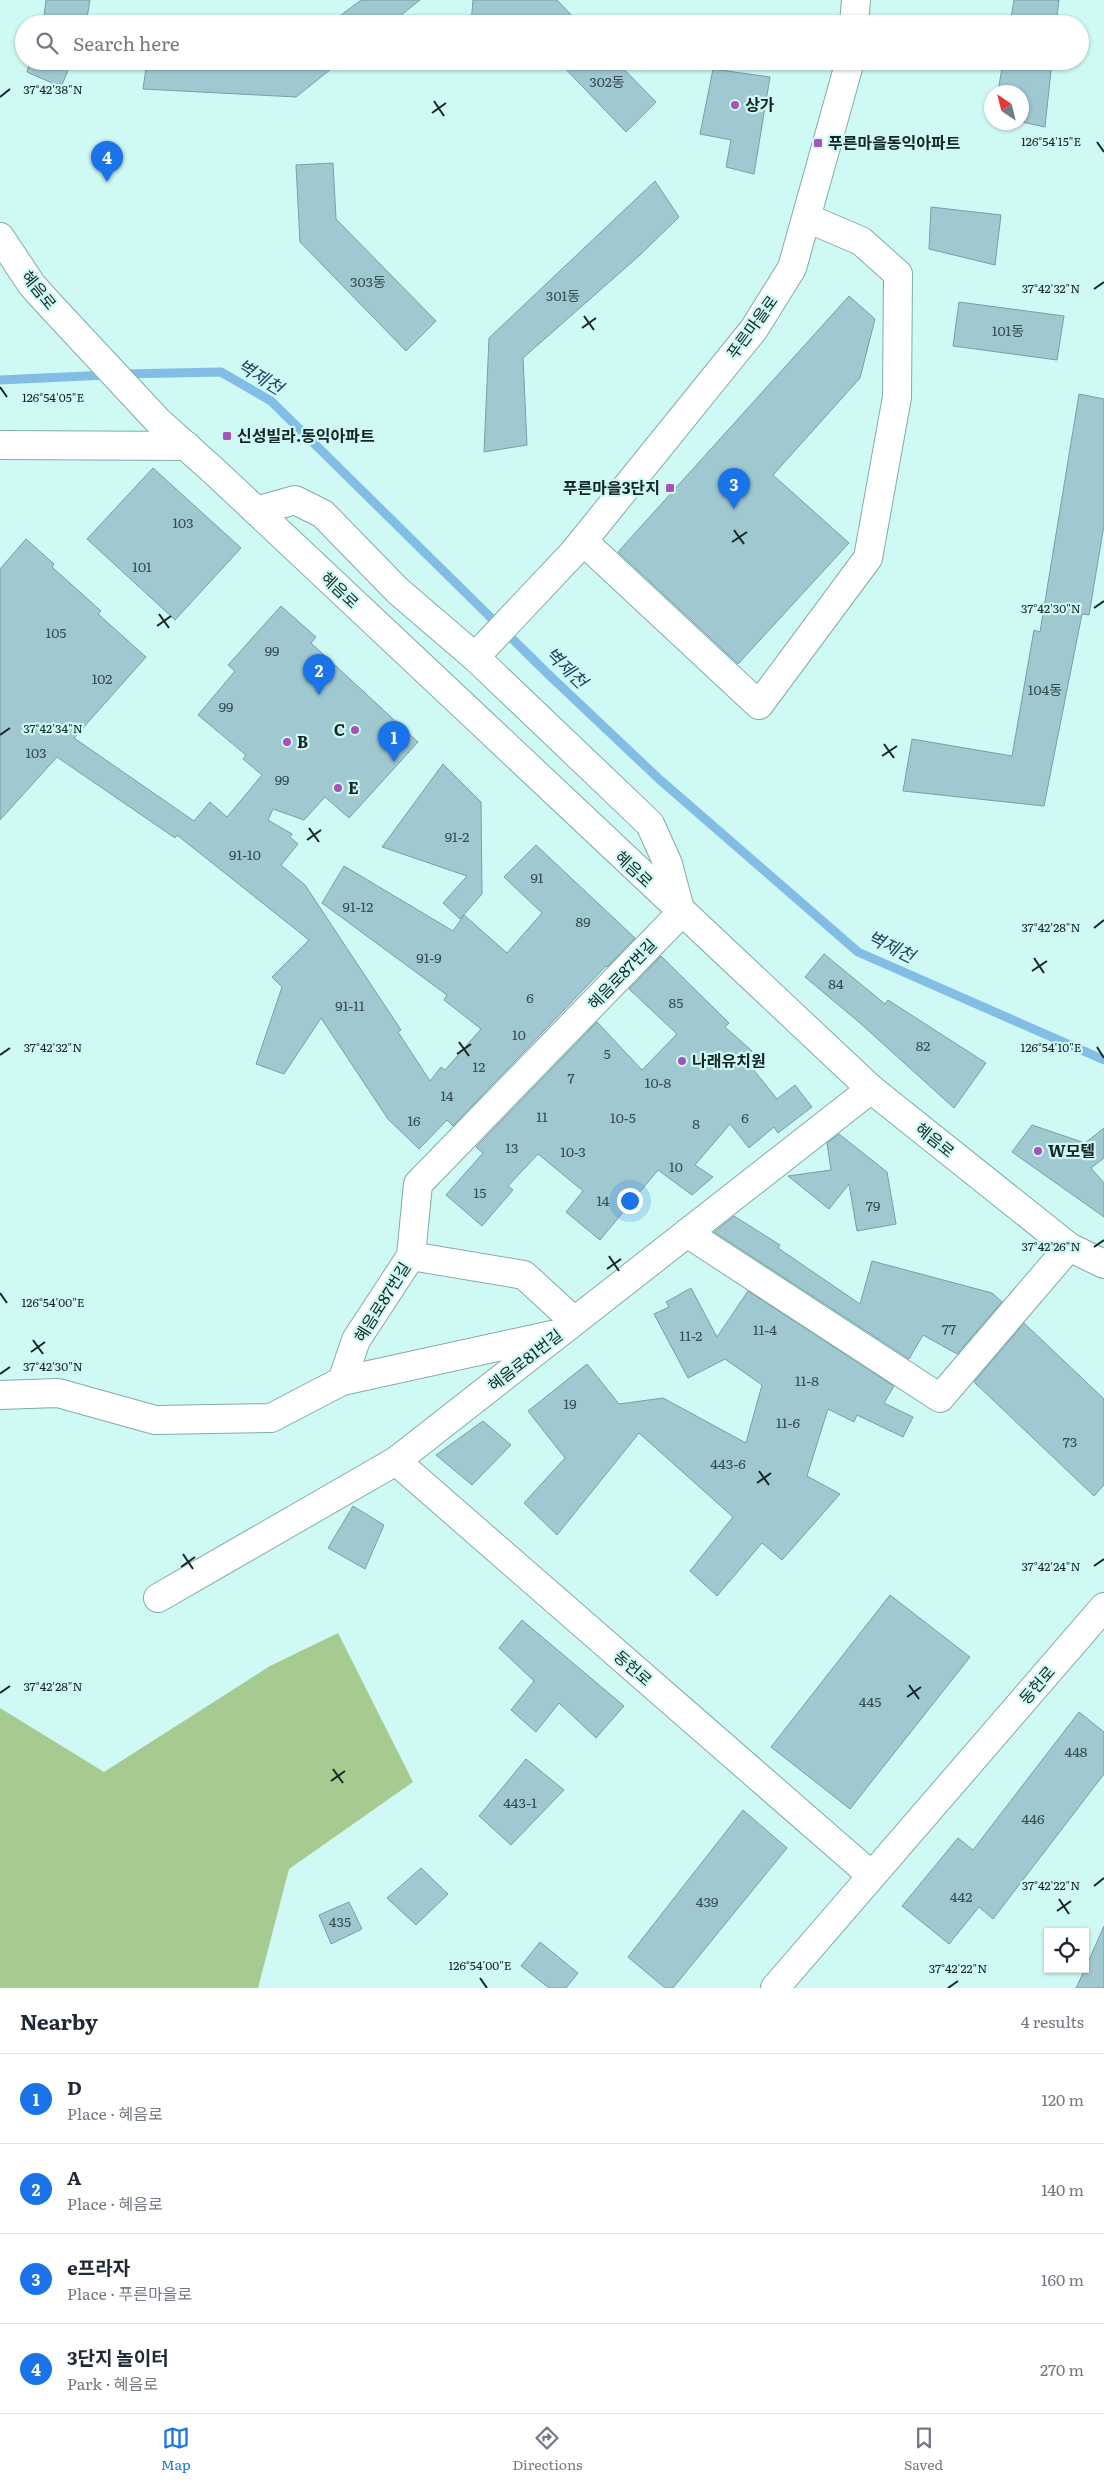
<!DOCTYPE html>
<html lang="en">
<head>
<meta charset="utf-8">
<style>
  body { margin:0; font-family:Literata,"Noto Sans KR",serif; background:#f2f2f3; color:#1f2937 }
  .controls { position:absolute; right:15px; bottom:15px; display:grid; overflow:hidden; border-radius:0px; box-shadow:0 1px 4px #0004 }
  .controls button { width:45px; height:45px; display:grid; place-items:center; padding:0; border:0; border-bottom:1px solid #e0e1e3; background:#fff; color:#1f2937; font:25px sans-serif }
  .compass { position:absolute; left:984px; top:85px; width:45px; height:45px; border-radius:50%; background:#fff; box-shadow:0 1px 4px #0004; rotate:325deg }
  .you { position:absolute; left:629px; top:1200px; width:18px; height:18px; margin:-12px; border:4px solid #fff; border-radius:50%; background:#1a73e8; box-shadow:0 0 0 8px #1a73e833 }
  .badge { display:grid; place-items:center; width:32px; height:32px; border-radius:50%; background:#1a73e8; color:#fff; font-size:16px; font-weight:700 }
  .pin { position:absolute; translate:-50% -41px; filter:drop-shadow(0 1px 2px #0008) }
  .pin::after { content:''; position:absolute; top:26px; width:18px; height:15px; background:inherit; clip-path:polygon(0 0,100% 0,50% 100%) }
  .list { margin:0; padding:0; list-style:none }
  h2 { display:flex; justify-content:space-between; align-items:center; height:65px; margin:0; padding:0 20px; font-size:21px }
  h2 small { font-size:16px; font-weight:400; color:#747a83 }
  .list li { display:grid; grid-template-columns:32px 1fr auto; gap:15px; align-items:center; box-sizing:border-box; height:90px; padding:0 20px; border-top:1px solid #e0e1e3 }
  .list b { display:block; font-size:19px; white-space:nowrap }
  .list p { margin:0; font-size:16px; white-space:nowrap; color:#747a83 }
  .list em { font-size:16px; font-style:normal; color:#747a83 }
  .icon { flex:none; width:28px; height:28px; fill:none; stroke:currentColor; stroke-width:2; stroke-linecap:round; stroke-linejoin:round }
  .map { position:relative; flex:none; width:1104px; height:1988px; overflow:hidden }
  .search { position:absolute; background:#fff; box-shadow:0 1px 4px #0004; left:15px; right:15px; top:15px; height:55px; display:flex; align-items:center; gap:12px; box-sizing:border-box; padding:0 18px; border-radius:28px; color:#747a83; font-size:19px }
  .sheet { height:425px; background:#fff }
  nav { display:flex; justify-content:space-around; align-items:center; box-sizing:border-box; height:70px; border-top:1px solid #e0e1e3; background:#fff; font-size:14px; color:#747a83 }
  nav a { display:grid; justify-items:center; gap:2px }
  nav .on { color:#1a73e8 }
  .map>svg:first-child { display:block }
  .forest { fill:#a7ca91 }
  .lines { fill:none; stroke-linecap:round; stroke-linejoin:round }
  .stream { stroke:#82bde6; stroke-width:9 }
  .building { fill:#9fc8d1; stroke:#779fa8 }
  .street-casing { stroke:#82aca7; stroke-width:30 }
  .secondary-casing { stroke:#82aca7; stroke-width:30 }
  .street { stroke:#fff; stroke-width:28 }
  .secondary { stroke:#fff; stroke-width:28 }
  .ticks { fill:none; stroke:#152624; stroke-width:2 }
  .poi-dot { fill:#a851bd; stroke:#cef9f4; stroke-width:2 }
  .labels { text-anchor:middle; stroke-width:4.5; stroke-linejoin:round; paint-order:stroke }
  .number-label { font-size:14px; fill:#384e4f }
  .poi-label { font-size:16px; font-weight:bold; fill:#152624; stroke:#cef9f4; text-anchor:start }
  .street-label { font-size:16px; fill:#152624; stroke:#cef9f4 }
  .water-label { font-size:18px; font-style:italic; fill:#1b4865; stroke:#cef9f4 }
  .ticks-label { font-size:12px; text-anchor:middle; fill:#152624; stroke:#cef9f4; stroke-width:4.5; stroke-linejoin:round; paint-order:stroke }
</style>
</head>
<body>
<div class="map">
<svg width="1104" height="1988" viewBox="0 0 1104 1988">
  <rect width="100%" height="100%" fill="#cef9f4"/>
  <path class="forest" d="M 338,1633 L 413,1782 L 289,1869 L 258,1988 L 0,1988 L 0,1708 L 104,1772 L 270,1666 Z"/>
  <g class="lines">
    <g class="stream">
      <path d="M 123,374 L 221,372 L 271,401 L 548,674 L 659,779 L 858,952 L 1104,1060"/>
      <path d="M 0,380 L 107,375"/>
    </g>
  </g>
  <g class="building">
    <path d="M 46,0 L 90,0 L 86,24 L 43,24 Z"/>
    <path d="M 361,0 L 420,0 L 390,24 L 329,24 Z"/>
    <path d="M 473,0 L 557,0 L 580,24 L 471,24 Z"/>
    <path d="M 1014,0 L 1059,0 L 1056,24 L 1010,24 Z"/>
    <path d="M 30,61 L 72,61 L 61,87 L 27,72 Z"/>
    <path d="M 147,61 L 341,61 L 296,97 L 143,89 Z"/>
    <path d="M 558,61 L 616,61 L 656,102 L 626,132 Z"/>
    <path d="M 1003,61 L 1052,61 L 1045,127 L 1022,122 L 1022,92 L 998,92 Z"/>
    <path d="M 713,69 L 770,77 L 754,174 L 726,167 L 731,140 L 700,134 Z"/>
    <path d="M 333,163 L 336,219 L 436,321 L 406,351 L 300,242 L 296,165 Z"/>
    <path d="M 655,181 L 679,217 L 640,255 L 523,358 L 527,445 L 484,452 L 489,338 Z"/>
    <path d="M 931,207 L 1001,215 L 995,265 L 929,249 Z"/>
    <path d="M 849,296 L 875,319 L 860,378 L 773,475 L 849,543 L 738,664 L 618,552 Z"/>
    <path d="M 959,302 L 1064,316 L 1057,360 L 953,346 Z"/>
    <path d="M 1079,394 L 1104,399 L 1104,525 L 1089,615 L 1082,614 L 1044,806 L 903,791 L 912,739 L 1012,756 L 1034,630 L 1040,632 Z"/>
    <path d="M 153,468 L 241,548 L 175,620 L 87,539 Z"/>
    <path d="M 26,539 L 54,564 L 52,567 L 101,611 L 98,614 L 146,657 L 74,738 L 194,821 L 210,802 L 227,817 L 262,775 L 243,759 L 246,755 L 198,715 L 235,671 L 228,665 L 281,606 L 316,637 L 311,643 L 418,742 L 349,818 L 325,797 L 304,820 L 273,809 L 268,820 L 292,834 L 290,837 L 298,844 L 281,865 L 305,885 L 401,1030 L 398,1032 L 430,1081 L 441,1067 L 445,1070 L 481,1029 L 444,1000 L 447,995 L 322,903 L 344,866 L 453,931 L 464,915 L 507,953 L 542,913 L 504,877 L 536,845 L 635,938 L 607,967 L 606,966 L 453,1126 L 447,1120 L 419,1149 L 388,1119 L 321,1018 L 284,1074 L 256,1064 L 282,987 L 272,977 L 309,940 L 177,835 L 175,838 L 57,757 L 0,820 L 0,569 Z"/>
    <path d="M 443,764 L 481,802 L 482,894 L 460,919 L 443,903 L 467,876 L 382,847 Z"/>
    <path d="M 824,954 L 885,1004 L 888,1000 L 986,1063 L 954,1108 L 860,1023 L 805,977 Z"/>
    <path d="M 661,956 L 729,1023 L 725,1027 L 752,1051 L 745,1059 L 777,1099 L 795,1085 L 812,1107 L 778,1133 L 774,1127 L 749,1148 L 730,1124 L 695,1165 L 713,1177 L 692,1195 L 658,1170 L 600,1240 L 566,1212 L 583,1191 L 538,1154 L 508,1186 L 513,1190 L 482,1226 L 446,1195 L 483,1153 L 476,1147 L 597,1022 L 642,1070 L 677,1034 L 629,989 Z"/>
    <path d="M 1032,1125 L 1085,1143 L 1104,1128 L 1104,1158 L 1091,1168 L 1104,1183 L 1104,1217 L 1012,1152 Z"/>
    <path d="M 839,1134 L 887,1172 L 896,1224 L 857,1231 L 849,1184 L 829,1209 L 788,1176 L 831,1170 L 827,1143 Z"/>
    <path d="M 734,1216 L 780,1245 L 778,1248 L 860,1304 L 872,1261 L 992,1293 L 1002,1302 L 957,1354 L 923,1335 L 909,1359 L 714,1232 Z"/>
    <path d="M 691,1288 L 717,1337 L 748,1291 L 894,1386 L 884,1403 L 913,1417 L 903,1437 L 857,1415 L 854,1422 L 828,1409 L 807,1476 L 840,1494 L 782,1560 L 762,1543 L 717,1596 L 690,1571 L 733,1517 L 639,1433 L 557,1535 L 524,1503 L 565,1458 L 528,1411 L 587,1364 L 619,1404 L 663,1398 L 746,1443 L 762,1385 L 725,1359 L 688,1378 L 654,1314 L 669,1307 L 666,1302 Z"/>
    <path d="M 1024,1323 L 1104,1399 L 1104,1485 L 1094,1496 L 974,1382 Z"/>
    <path d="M 483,1421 L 511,1445 L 472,1485 L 436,1455 Z"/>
    <path d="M 353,1506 L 384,1525 L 365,1569 L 328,1548 Z"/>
    <path d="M 890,1595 L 970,1657 L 850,1809 L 771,1747 Z"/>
    <path d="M 522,1620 L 624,1706 L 596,1738 L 559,1703 L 536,1732 L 511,1710 L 534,1681 L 499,1648 Z"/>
    <path d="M 1079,1712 L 1104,1732 L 1104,1774 L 993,1919 L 979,1907 L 949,1944 L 902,1906 L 958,1838 L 973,1850 Z"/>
    <path d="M 526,1759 L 564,1790 L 511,1845 L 479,1816 Z"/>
    <path d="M 743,1810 L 787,1848 L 673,1988 L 665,1988 L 628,1957 Z"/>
    <path d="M 421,1868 L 448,1894 L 416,1925 L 387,1898 Z"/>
    <path d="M 349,1902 L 362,1929 L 331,1944 L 319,1915 Z"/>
    <path d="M 1104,1926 L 1104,1988 L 1076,1988 L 1085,1969 Z"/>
    <path d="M 540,1942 L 578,1973 L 566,1988 L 549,1988 L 521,1966 Z"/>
  </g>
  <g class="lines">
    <defs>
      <g id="street">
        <path d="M 0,445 L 187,446"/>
        <path d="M 583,541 L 759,705 L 868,558 L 897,397 L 898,274 L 861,241 L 807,218"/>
        <path d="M 687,1233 L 940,1398 L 1069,1247"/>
        <path d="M 411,1256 L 524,1275 L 574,1321"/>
        <path d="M 342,1381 L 552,1335"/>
        <path d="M 0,1395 L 58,1393 L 155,1420 L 271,1418 L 342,1381 L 356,1340 L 411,1256 L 418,1184 L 681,913"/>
        <path d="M 396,1461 L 871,1875"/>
        <path d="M 158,1598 L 396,1461 L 871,1089"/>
      </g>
      <g id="secondary">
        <path d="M 854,24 L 856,0"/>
        <path d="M 0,237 L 32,285 L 50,305 L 159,422 L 215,472 L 871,1089 L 1069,1247 L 1104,1264"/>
        <path d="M 256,511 L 295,500 L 323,514 L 398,591 L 475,657 L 650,824 L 668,864 L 681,913"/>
        <path d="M 475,657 L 574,552 L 754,329 L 792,268 L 850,61"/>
        <path d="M 775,1988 L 1104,1607"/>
      </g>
    </defs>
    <use href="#street" class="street-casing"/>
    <use href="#secondary" class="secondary-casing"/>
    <use href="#street" class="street"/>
    <use href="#secondary" class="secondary"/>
  </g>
  <path class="ticks" d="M 0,97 L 10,89M 434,101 L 444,116M 432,113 L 446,103M 1097,142 L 1104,152M 1094,289 L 1104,282M 584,316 L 594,330M 582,328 L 596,318M 0,387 L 7,397M 734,530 L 744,544M 732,542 L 747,532M 1094,608 L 1104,601M 159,614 L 169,628M 157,626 L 171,616M 0,735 L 10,728M 884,744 L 894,758M 882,756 L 897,746M 309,828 L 319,842M 307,840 L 321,830M 1094,928 L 1104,920M 1034,958 L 1044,973M 1032,971 L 1047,961M 459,1042 L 469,1056M 1097,1047 L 1104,1058M 457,1054 L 471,1044M 0,1055 L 10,1048M 1094,1247 L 1104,1240M 609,1256 L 619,1271M 607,1269 L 621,1259M 0,1293 L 7,1303M 33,1340 L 43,1354M 31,1352 L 45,1342M 0,1374 L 10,1367M 759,1471 L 769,1485M 757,1483 L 771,1473M 183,1554 L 193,1569M 1094,1566 L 1104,1559M 181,1567 L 195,1557M 909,1685 L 919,1699M 0,1693 L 10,1686M 907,1697 L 921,1687M 333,1769 L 343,1783M 331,1781 L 345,1771M 1094,1886 L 1104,1878M 1059,1899 L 1069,1914M 1057,1911 L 1071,1901M 480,1978 L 487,1988M 948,1988 L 958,1981"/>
  <g class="poi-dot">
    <circle cx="735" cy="105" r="5"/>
    <rect x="813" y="138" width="10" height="10" rx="2.5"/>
    <rect x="222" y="431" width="10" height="10" rx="2.5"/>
    <rect x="665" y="483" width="10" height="10" rx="2.5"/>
    <circle cx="355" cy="730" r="5"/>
    <circle cx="287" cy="742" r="5"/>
    <circle cx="338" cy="788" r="5"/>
    <circle cx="682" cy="1061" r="5"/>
    <circle cx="1038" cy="1151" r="5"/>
  </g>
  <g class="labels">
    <g class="number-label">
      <text x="607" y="87">302동</text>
      <text x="368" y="287">303동</text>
      <text x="563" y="301">301동</text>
      <text x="1008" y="336">101동</text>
      <text x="183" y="528">103</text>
      <text x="142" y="572">101</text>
      <text x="56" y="638">105</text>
      <text x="272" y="656">99</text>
      <text x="102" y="684">102</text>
      <text x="1045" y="695">104동</text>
      <text x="226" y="712">99</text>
      <text x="36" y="758">103</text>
      <text x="282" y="785">99</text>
      <text x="457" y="842">91-2</text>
      <text x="245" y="860">91-10</text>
      <text x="537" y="883">91</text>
      <text x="358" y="912">91-12</text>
      <text x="583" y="927">89</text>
      <text x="429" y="963">91-9</text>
      <text x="836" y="989">84</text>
      <text x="530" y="1003">6</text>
      <text x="676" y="1008">85</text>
      <text x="350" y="1011">91-11</text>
      <text x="519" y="1040">10</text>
      <text x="923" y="1051">82</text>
      <text x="607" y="1059">5</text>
      <text x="479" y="1072">12</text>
      <text x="571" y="1083">7</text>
      <text x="658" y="1088">10-8</text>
      <text x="447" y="1101">14</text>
      <text x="542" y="1122">11</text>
      <text x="623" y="1123">10-5</text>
      <text x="745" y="1123">6</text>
      <text x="414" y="1126">16</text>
      <text x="696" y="1129">8</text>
      <text x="512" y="1153">13</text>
      <text x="573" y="1157">10-3</text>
      <text x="676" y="1172">10</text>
      <text x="480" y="1198">15</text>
      <text x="603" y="1206">14</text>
      <text x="873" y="1211">79</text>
      <text x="949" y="1334">77</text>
      <text x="765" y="1335">11-4</text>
      <text x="691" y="1341">11-2</text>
      <text x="807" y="1386">11-8</text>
      <text x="570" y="1409">19</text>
      <text x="788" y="1428">11-6</text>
      <text x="1070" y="1447">73</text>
      <text x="728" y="1469">443-6</text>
      <text x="870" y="1707">445</text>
      <text x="1076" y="1757">448</text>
      <text x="520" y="1808">443-1</text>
      <text x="1033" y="1824">446</text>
      <text x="961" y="1902">442</text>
      <text x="707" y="1907">439</text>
      <text x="340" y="1927">435</text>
    </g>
    <g class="poi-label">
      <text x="745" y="111">상가</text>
      <text x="828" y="149">푸른마을동익아파트</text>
      <text x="237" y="442">신성빌라.동익아파트</text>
      <text x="660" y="494" text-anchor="end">푸른마을3단지</text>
      <text x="345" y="736" text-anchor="end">C</text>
      <text x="297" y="748">B</text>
      <text x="348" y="794">E</text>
      <text x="692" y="1067">나래유치원</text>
      <text x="1048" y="1157">W모텔</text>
    </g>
    <g class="street-label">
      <text transform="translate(39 290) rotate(51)" y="6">혜음로</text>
      <text transform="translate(752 327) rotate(-54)" y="6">푸른마을로</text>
      <text transform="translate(340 590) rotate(43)" y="6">혜음로</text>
      <text transform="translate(634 869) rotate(43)" y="6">혜음로</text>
      <text transform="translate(622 974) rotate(-46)" y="6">혜음로87번길</text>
      <text transform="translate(935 1140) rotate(39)" y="6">혜음로</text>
      <text transform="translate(382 1302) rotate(-58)" y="6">혜음로87번길</text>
      <text transform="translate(525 1360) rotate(-38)" y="6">혜음로81번길</text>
      <text transform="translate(633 1668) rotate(41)" y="6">동헌로</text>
      <text transform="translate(1037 1685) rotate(-49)" y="6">동헌로</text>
    </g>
    <g class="water-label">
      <text transform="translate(260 377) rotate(32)" y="6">벽제천</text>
      <text transform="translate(566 668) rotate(44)" y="6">벽제천</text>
      <text transform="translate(891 947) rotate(26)" y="6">벽제천</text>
    </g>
  </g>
  <g class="ticks-label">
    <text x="53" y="94">37°42'38"N</text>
    <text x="1051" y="146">126°54'15"E</text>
    <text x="1051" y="293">37°42'32"N</text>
    <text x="53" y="402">126°54'05"E</text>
    <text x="1051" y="613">37°42'30"N</text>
    <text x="53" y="733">37°42'34"N</text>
    <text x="1051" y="932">37°42'28"N</text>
    <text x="1051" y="1052">126°54'10"E</text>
    <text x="53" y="1052">37°42'32"N</text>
    <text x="1051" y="1251">37°42'26"N</text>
    <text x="53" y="1307">126°54'00"E</text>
    <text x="53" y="1371">37°42'30"N</text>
    <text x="1051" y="1571">37°42'24"N</text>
    <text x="53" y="1691">37°42'28"N</text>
    <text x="1051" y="1890">37°42'22"N</text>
    <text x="480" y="1970">126°54'00"E</text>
    <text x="958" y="1973">37°42'22"N</text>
  </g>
</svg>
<div class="controls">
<button><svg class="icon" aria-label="locate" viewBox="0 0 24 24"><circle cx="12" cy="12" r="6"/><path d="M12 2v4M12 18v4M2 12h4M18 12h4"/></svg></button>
</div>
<svg class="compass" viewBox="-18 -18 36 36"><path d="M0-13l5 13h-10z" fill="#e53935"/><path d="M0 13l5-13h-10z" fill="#747a83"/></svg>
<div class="you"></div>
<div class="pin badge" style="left:394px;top:762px">1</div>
<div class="pin badge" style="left:319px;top:695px">2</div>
<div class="pin badge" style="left:734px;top:509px">3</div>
<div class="pin badge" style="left:107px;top:182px">4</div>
<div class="search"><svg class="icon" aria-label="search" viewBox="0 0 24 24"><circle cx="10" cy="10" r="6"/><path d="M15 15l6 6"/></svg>Search here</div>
</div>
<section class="sheet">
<h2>Nearby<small>4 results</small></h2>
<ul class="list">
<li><span class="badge">1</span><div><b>D</b><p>Place · 혜음로</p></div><em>120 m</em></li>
<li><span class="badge">2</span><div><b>A</b><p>Place · 혜음로</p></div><em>140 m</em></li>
<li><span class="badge">3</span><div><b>e프라자</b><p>Place · 푸른마을로</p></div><em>160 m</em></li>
<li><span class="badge">4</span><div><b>3단지 놀이터</b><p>Park · 혜음로</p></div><em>270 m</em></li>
</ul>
</section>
<nav>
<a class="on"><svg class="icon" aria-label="map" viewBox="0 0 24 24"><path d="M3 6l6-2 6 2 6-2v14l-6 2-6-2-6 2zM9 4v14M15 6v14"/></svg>Map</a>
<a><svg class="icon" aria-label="directions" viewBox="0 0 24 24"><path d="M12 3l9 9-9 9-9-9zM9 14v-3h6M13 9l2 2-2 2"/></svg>Directions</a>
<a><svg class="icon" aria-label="saved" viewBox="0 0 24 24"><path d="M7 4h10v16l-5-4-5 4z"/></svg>Saved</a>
</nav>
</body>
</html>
